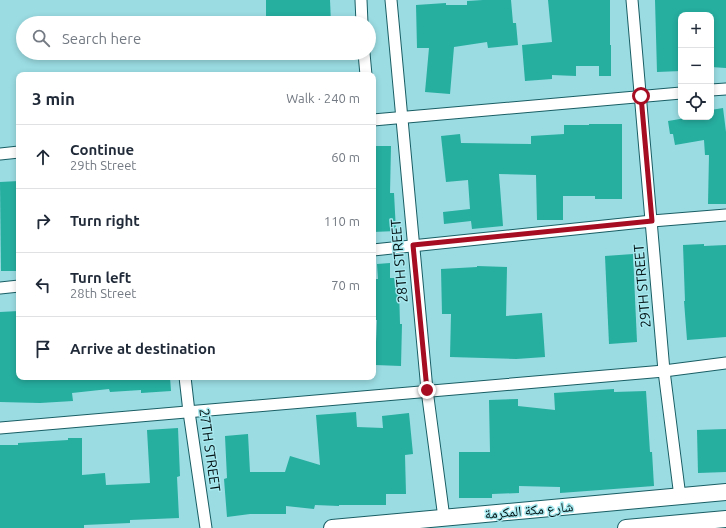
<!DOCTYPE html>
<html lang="en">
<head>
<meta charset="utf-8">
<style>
  body { margin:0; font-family:Ubuntu,"Noto Naskh Arabic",sans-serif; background:#f2f2f3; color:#1f2937 }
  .controls { position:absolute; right:12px; top:12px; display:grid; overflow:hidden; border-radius:8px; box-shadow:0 2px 6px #0003 }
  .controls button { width:36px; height:36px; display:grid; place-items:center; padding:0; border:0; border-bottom:1px solid #e0e1e3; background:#fff; color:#1f2937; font:20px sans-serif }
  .stop { position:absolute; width:12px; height:12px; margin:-9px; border:3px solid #a60d22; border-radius:50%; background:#fff }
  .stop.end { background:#a60d22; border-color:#fff; box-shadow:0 1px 4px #0008 }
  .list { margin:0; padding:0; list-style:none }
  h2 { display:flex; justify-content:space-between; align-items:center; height:52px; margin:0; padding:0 16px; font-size:17px }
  h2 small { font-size:13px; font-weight:400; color:#747a83 }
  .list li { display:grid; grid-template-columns:26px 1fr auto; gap:12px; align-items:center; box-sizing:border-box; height:64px; padding:0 16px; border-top:1px solid #e0e1e3 }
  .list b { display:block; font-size:15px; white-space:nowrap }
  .list p { margin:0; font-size:13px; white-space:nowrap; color:#747a83 }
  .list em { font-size:13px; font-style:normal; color:#747a83 }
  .icon { flex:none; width:22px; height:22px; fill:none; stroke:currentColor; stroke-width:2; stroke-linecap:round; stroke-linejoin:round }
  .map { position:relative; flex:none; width:726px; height:528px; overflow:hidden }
  .search { position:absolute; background:#fff; box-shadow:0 2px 6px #0003; left:16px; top:16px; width:360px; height:44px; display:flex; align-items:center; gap:10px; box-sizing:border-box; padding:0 14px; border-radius:22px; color:#747a83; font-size:15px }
  .panel { position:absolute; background:#fff; box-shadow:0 2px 6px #0003; left:16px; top:72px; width:360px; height:308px; border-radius:8px }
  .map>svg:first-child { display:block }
  .building { fill:#26ae9f }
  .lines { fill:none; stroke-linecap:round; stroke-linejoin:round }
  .street-casing { stroke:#195e64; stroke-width:13 }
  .secondary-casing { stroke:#195e64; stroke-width:18 }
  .street { stroke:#fff; stroke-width:11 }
  .secondary { stroke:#fff; stroke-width:16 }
  .route { stroke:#a60d22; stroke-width:5 }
  .labels { text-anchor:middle; stroke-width:3; stroke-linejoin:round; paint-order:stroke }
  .street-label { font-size:14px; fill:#000f11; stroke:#a7e9ef }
</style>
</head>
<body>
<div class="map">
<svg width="726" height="528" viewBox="0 0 726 528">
  <rect width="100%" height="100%" fill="#9adce2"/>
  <g class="building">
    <path d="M 266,0 L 330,0 L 331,23 L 266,23 Z"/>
    <path d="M 483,0 L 511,0 L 513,23 L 516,23 L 518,45 L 488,48 L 487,42 L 454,47 L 450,94 L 425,92 L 429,48 L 417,48 L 416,5 L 446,3 L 446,5 L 467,5 L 467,1 Z"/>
    <path d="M 548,0 L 610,0 L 610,45 L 611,45 L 611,76 L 599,76 L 599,66 L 576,66 L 576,76 L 552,75 L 552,79 L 525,81 L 522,45 L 552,42 Z"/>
    <path d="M 655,0 L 726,0 L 726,68 L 711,67 L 711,15 L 681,15 L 681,71 L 657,72 Z"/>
    <path d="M 723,108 L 726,132 L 726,204 L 708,204 L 709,155 L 705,155 L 704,140 L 675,145 L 673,134 L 670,134 L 668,121 L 692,117 L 711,117 L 711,110 Z"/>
    <path d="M 589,124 L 622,124 L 622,199 L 595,199 L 595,196 L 563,196 L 563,220 L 537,220 L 536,175 L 499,174 L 503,226 L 472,229 L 471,221 L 444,224 L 443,212 L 470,209 L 468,180 L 446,182 L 441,136 L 460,134 L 461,143 L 531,144 L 531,136 L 564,134 L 564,125 L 589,125 Z"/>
    <path d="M 373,146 L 391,146 L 390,193 L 394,193 L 396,231 L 373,232 Z"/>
    <path d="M 19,181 L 19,271 L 1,271 L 0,182 Z"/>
    <path d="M 704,244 L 704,246 L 726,245 L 726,337 L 687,340 L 684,301 L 685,301 L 683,245 Z"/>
    <path d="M 633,254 L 637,342 L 609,344 L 605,256 Z"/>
    <path d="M 390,263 L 390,278 L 395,278 L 396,288 L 399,288 L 400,324 L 402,324 L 401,366 L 375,365 L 377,320 L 373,320 L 373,279 L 378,279 L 377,264 Z"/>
    <path d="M 477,266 L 507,267 L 506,316 L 542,313 L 545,357 L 516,359 L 450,357 L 451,314 L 442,314 L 441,269 L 477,267 Z"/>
    <path d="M 19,311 L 19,377 L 170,377 L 171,391 L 141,393 L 141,390 L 110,392 L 109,389 L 72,393 L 73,401 L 40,403 L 0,402 L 0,312 Z"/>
    <path d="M 614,389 L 614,392 L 646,391 L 650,452 L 652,452 L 654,486 L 560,493 L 560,487 L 519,486 L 519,493 L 492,494 L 492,498 L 459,498 L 459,452 L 490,452 L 489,400 L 518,399 L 518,406 L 555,410 L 554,393 Z"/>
    <path d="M 356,412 L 357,427 L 383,428 L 382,416 L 409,413 L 413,454 L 405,455 L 406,494 L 386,494 L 386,505 L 339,505 L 339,506 L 315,505 L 314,509 L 286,506 L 286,514 L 250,514 L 227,517 L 224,479 L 227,478 L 225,436 L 248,434 L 250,472 L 285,472 L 290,456 L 320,465 L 316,415 Z"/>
    <path d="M 178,428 L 180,476 L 177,477 L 179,518 L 130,520 L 130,523 L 84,525 L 84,528 L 0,528 L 0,445 L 18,445 L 18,443 L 68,440 L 68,438 L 82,438 L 82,475 L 105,473 L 106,485 L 150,483 L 147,430 Z"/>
    <path d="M 726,429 L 726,472 L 698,473 L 697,430 Z"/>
  </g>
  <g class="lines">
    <defs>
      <g id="street">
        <path d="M 361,0 L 362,23"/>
        <path d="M 391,0 L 427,390 L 444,518"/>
        <path d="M 632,0 L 664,371 L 680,497"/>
        <path d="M 364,53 L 366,75"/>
        <path d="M 711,90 L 726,89"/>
        <path d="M 373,120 L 681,93"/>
        <path d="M 0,154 L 19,152"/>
        <path d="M 373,250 L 652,221 L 726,215"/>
        <path d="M 0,288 L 19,286"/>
        <path d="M 185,377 L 189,412 L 206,528"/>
        <path d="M 0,428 L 664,371 L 726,363"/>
      </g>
      <g id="secondary">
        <path d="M 332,528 L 726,492"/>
        <path d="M 626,528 L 726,519"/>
      </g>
    </defs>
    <use href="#street" class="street-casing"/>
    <use href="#secondary" class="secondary-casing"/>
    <use href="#street" class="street"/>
    <use href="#secondary" class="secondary"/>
  </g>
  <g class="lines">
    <path class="route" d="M 427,390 L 413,245 L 652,221 L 641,96"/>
  </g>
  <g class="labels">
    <g class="street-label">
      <text transform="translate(399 261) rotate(-95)" y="5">28TH STREET</text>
      <text transform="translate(642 286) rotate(-95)" y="5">29TH STREET</text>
      <text transform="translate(210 450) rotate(82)" y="5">27TH STREET</text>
      <text transform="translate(529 510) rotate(-5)" y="5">شارع مكة المكرمة</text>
    </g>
  </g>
</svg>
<div class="controls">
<button>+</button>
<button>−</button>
<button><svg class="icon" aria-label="locate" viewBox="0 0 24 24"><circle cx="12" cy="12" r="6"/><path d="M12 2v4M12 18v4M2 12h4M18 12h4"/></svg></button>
</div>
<div class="stop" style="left:641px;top:96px"></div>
<div class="stop end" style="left:427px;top:390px"></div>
<div class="search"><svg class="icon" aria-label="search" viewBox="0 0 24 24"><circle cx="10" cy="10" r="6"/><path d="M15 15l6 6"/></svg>Search here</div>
<section class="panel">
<h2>3 min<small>Walk · 240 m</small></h2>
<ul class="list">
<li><svg class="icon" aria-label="ahead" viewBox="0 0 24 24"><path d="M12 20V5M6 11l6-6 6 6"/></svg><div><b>Continue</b><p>29th Street</p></div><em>60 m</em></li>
<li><svg class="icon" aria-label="right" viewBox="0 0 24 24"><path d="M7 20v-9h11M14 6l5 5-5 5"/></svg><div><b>Turn right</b></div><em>110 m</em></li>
<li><svg class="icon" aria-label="left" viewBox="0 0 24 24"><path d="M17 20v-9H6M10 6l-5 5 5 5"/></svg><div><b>Turn left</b><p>28th Street</p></div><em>70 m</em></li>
<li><svg class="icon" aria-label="arrive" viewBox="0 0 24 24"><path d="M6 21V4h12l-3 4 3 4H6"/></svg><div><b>Arrive at destination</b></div></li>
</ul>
</section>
</div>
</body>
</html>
